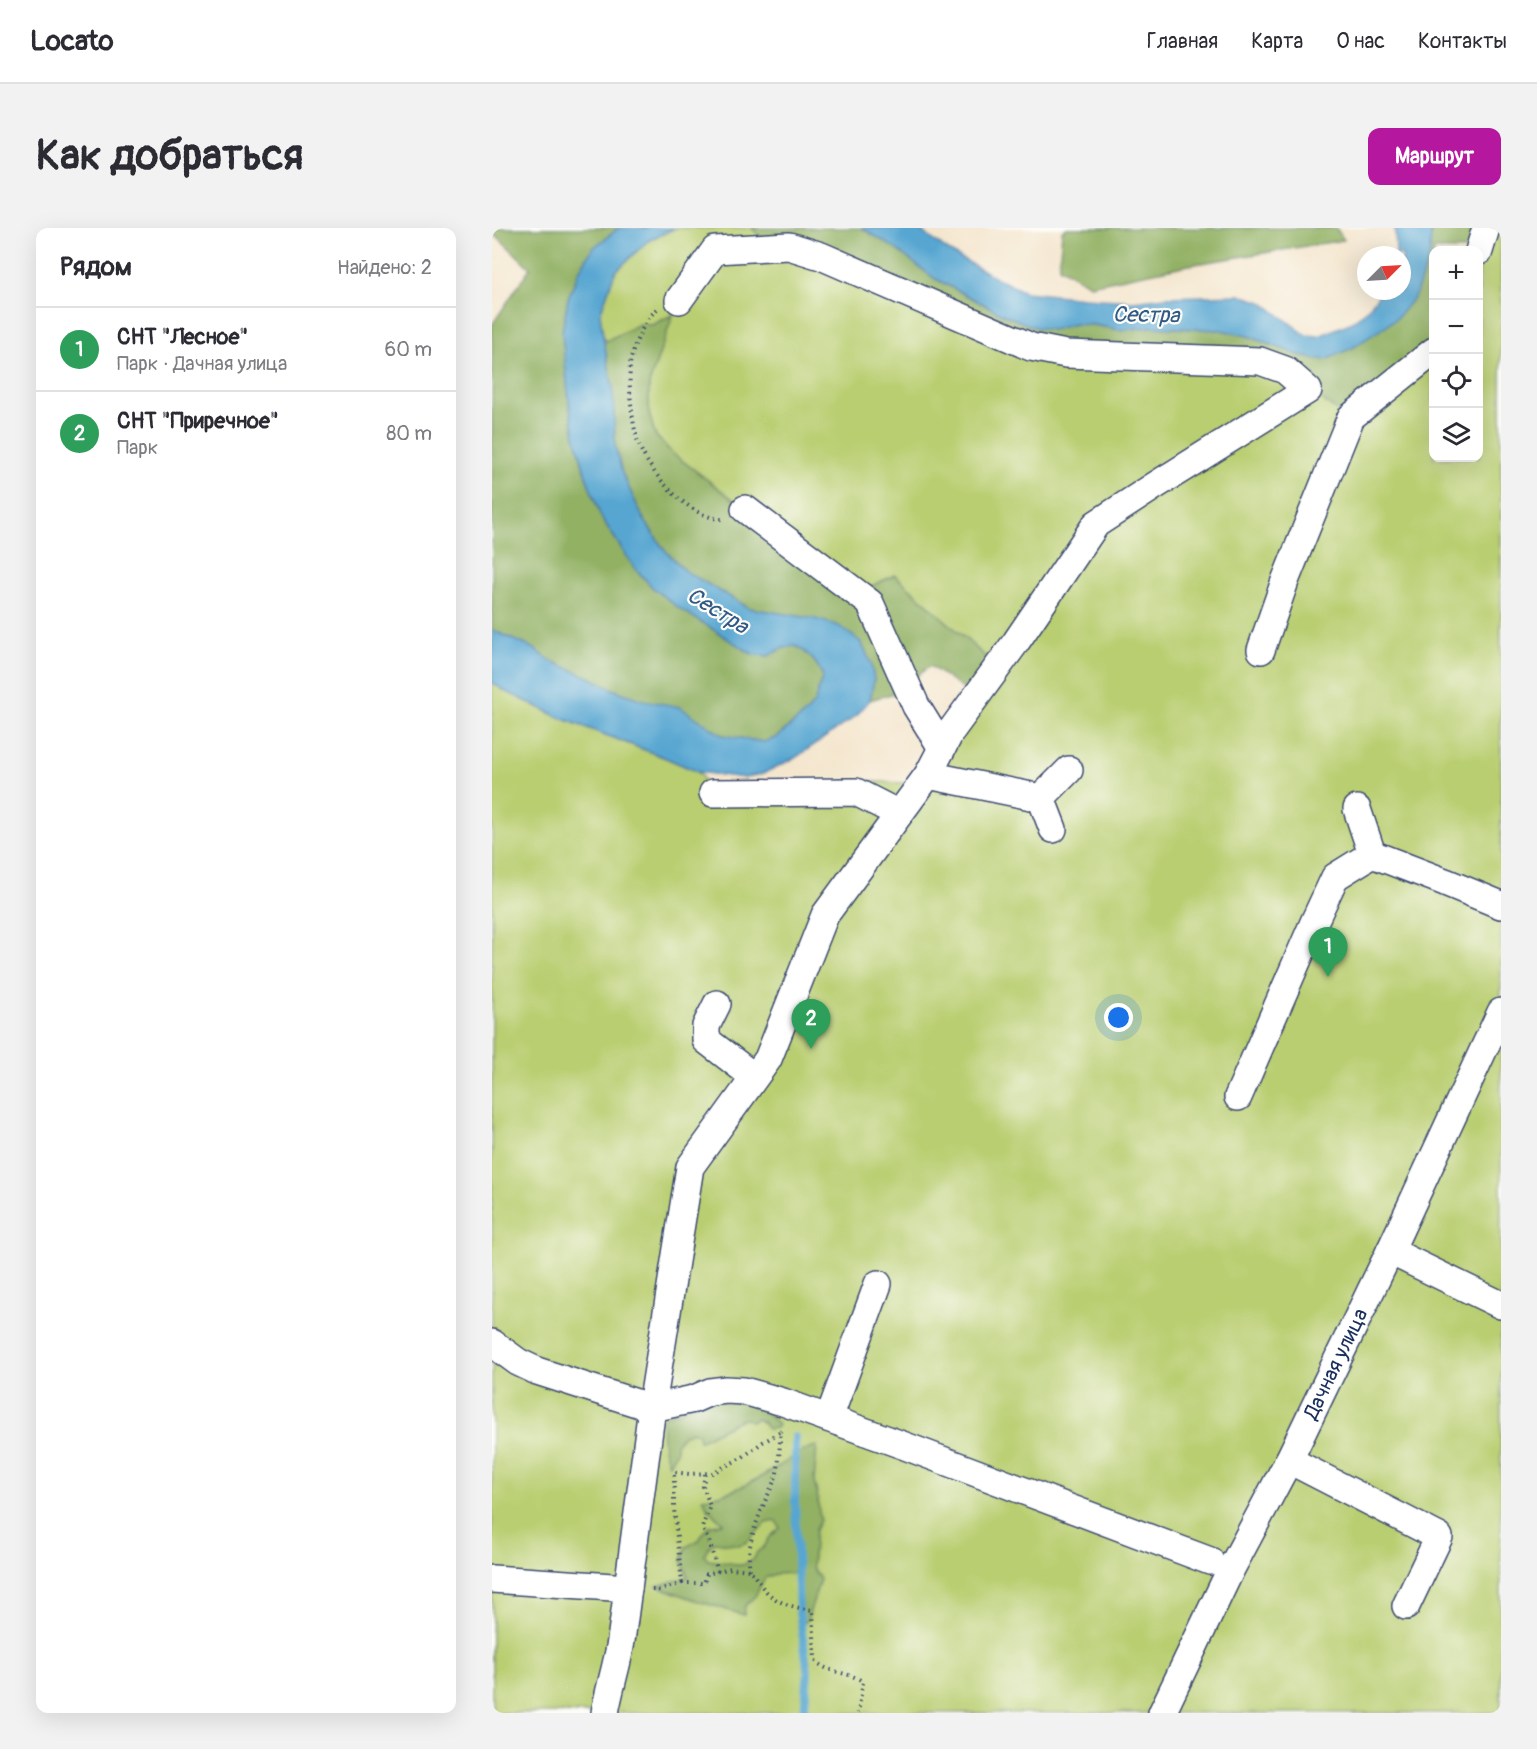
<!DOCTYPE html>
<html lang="ru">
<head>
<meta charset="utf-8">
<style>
  body { margin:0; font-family:Pangolin,sans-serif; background:#f2f2f3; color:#2b2b33 }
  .controls { position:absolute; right:18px; top:18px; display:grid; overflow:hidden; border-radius:12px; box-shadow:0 6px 24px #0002 }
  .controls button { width:54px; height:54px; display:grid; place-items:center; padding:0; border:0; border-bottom:2px solid #e1e1e2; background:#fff; color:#2b2b33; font:30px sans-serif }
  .compass { position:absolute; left:865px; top:18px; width:54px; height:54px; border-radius:50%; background:#fff; box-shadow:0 6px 24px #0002; rotate:66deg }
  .you { position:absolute; left:627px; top:790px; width:21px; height:21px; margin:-15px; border:4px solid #fff; border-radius:50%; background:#1a73e8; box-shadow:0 0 0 9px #1a73e833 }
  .badge { display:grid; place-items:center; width:39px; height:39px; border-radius:50%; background:#b5179e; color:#fff; font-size:20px; font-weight:700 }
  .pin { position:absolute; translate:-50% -50px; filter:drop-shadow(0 2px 3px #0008) }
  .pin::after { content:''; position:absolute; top:32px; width:21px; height:18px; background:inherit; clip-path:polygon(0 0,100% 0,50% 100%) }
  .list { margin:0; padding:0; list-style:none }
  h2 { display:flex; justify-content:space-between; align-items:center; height:78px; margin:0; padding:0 24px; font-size:26px }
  h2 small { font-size:20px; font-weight:400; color:#7c7c81 }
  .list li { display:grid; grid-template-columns:39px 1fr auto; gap:18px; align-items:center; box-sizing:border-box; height:84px; padding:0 24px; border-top:2px solid #e1e1e2 }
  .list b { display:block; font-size:22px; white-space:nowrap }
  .list p { margin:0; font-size:20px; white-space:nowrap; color:#7c7c81 }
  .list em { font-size:20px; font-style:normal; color:#7c7c81 }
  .icon { flex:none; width:33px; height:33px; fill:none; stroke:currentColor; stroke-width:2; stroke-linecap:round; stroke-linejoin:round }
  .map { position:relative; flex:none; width:1009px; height:1485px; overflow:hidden; border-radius:12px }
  header { display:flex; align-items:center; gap:36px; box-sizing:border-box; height:84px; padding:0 30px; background:#fff; border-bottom:2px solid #e1e1e2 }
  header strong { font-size:28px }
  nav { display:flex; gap:33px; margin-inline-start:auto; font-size:21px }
  .intro { display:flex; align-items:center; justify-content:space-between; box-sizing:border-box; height:144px; padding:0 36px }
  h1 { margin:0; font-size:42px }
  .button { padding:15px 27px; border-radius:12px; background:#b5179e; color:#fff; font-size:21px; font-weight:700 }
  main { display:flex; gap:36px; padding:0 36px }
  aside { flex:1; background:#fff; border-radius:12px; box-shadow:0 6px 24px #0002 }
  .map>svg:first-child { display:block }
  .green { fill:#b9ce71; stroke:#6a7e68; stroke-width:1.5 }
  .forest { fill:#92b163; stroke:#567060; stroke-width:1.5; fill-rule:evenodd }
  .water { fill:#57a6d1; stroke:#396a98; stroke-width:1.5 }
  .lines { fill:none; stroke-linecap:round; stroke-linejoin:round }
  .stream { stroke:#57a6d1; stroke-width:8 }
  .street-casing { stroke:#3c4a6f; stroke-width:30 }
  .path { stroke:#3c4a6f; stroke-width:4; stroke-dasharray:1.5 4.5; stroke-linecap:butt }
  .street { stroke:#fff; stroke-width:27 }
  .labels { text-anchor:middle; stroke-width:4.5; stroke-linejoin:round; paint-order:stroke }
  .street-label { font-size:21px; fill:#1b2f5e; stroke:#fdfcf7 }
  .water-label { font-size:22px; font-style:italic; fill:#305986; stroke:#fdfcf7 }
</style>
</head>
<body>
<header>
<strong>Locato</strong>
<nav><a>Главная</a><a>Карта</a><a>О нас</a><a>Контакты</a></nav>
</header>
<div class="intro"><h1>Как добраться</h1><a class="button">Маршрут</a></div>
<main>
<aside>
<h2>Рядом<small>Найдено: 2</small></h2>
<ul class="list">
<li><span class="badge" style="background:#2e9e5b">1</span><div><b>СНТ &quot;Лесное&quot;</b><p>Парк · Дачная улица</p></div><em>60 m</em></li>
<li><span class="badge" style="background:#2e9e5b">2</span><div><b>СНТ &quot;Приречное&quot;</b><p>Парк</p></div><em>80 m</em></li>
</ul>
</aside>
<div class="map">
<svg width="1009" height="1485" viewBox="0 0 1009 1485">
  <rect width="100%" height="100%" fill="#fdfcf7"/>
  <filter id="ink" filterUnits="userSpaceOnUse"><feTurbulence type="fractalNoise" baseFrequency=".0167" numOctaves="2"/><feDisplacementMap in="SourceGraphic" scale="12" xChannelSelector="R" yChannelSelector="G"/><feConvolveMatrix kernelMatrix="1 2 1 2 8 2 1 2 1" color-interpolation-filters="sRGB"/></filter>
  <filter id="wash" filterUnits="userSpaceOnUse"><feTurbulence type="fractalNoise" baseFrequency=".008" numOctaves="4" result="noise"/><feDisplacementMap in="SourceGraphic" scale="24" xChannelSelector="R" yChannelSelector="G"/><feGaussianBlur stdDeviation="1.35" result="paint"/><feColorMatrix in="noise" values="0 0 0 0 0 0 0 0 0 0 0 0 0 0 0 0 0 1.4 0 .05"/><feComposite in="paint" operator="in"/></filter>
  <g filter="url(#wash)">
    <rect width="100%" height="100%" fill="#f4e6ce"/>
    <path class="green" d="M 183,0 L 260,0 L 277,18 L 539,119 L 941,123 L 942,230 L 987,230 L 987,22 L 993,0 L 1009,0 L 1009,1485 L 0,1485 L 0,454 L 11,462 L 69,490 L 174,530 L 206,544 L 222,565 L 369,553 L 429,556 L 506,440 L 403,347 L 365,365 L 180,225 L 163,207 L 157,185 L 157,156 L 180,87 L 160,97 L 148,96 L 112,114 L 108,86 L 123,44 L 156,13 Z"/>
    <g class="forest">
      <path d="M 0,0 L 127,0 L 101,20 L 87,43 L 76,71 L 70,104 L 77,174 L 84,212 L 95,251 L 109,289 L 141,338 L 161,360 L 185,379 L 260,426 L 276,428 L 289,421 L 302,417 C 317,424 325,434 331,448 L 326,462 L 323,474 L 315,484 L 283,510 L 272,514 L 230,507 L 209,494 L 120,461 L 97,449 L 59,433 L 41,420 L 0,402 L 0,97 L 38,40 L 4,7 L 0,10 Z"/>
      <path d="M 260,0 L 370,0 L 401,19 L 442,50 L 512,87 L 542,99 L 560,102 L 582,96 L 601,97 L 628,102 L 660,99 L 729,102 L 756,108 L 781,118 L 862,119 L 905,90 L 938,27 L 939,0 L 993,0 L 986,22 L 942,22 L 941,123 L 858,192 L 813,160 L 793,142 L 574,126 L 277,18 Z"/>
      <path d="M 575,0 L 844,0 L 852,12 L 697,37 L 598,57 L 567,39 L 570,3 Z"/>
      <path d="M 181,87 L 157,156 L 157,185 L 163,207 L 180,225 L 365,365 L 403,347 L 506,440 L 484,470 L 438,438 L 402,465 L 378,472 L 382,452 L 379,435 L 369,414 L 324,391 L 257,380 L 193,343 L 171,320 L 151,290 L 130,245 L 123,218 L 121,160 L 112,114 L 148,96 L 160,97 Z"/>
      <path d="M 220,1170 L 273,1176 L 277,1186 L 286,1197 L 284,1200 L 275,1201 L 272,1195 L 265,1191 L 259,1194 L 255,1191 L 247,1192 L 207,1213 L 206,1206 L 200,1203 L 191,1207 L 184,1216 L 184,1224 L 177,1236 C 170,1220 170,1205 171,1189 Z"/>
      <path d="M 325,1218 L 322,1254 L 325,1265 L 328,1292 L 323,1302 L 320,1339 L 328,1351 L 315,1393 L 306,1398 L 303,1345 L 283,1346 L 273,1350 L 263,1368 L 253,1378 L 252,1387 L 206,1373 L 165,1358 L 196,1349 L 190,1333 L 194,1319 L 207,1312 L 216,1298 L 231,1295 L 216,1281 L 211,1270 C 237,1268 265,1252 287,1238 C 299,1231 311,1220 325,1218 ZM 284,1293 L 288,1300 L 278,1309 L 272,1319 L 265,1324 L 262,1331 L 251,1337 L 216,1332 L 212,1327 L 216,1320 L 223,1314 L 247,1317 L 255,1314 L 274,1295 Z"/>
    </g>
    <g class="water">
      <path d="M 127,0 L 183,0 L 156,13 L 123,44 L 108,86 L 112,114 L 121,160 L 123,218 L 130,245 L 151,290 L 171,320 L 193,343 L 257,380 L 324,391 L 347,398 L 369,414 L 379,435 L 382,452 L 378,472 L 364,488 L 303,530 L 270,546 L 252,550 L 206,544 L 174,530 L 69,490 L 11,462 L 0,454 L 0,402 L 41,420 L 59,433 L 97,449 L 120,461 L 151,472 L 188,479 L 230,507 L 272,514 L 284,510 L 315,484 L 323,474 L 326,462 L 331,448 C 325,434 316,424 302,417 L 289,421 L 276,428 L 260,426 L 185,379 L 161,360 L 141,338 L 109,289 L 95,251 L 84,212 L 77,174 L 70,104 L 76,71 L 87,43 L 101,20 Z"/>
      <path d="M 370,0 L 425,0 L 458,24 L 510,53 L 533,64 L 592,70 L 642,73 L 674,69 L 748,67 L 770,74 L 814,107 L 827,108 L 858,95 L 872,85 L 890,63 L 910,63 L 910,27 L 904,27 L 903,0 L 939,0 L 938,27 L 923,68 L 905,90 L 885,104 L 862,119 L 834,132 L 812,129 L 756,108 L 729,102 L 660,99 L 628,102 L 602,97 L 582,96 L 560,102 L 542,99 L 512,87 L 442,50 L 401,19 Z"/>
    </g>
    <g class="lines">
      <path class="stream" d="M 303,1209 L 303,1276 L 307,1384 L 316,1444 L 312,1485"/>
    </g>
  </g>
  <g filter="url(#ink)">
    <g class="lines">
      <defs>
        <g id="street">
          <path d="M 987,23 L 994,0"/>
          <path d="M 253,281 L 378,375 L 424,478 L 450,520"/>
          <path d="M 769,422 L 793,353 L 859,189 L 942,123"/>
          <path d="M 436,547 L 549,570 L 577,542"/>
          <path d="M 221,565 L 364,564 L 407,586"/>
          <path d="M 549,570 L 561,601"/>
          <path d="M 865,581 L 880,626"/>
          <path d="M 225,776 L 214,798 L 214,812 L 262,849"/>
          <path d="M 746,869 L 823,692 L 843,649 L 880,626 L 953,654 L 1009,677"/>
          <path d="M 898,1023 L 1009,1077"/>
          <path d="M 0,1115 L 26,1134 L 45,1143 L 160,1180 L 202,1171 L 218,1164 L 234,1162 L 252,1163 L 291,1174 L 413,1218 L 718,1333"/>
          <path d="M 337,1190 L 386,1056"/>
          <path d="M 797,1232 L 947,1309 L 914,1378"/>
          <path d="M 0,1351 L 136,1360"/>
          <path d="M 113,1485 C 117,1461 125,1438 129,1413 L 161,1172 L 198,939 L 276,831 L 333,687 L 436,547 L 459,503 L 524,414 L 604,296 L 664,257 L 816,162 L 793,142 L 768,133 L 574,126 L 539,119 L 329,28 L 297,18 L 223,22 L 187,72"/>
          <path id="s1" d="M 670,1485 L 739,1341 L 797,1232 L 898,1023 L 1009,784"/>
        </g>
      </defs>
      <use href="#street" class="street-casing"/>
      <g class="path">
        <path d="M 165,81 C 152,93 143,114 139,130 C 135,149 140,204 149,222 C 162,249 198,290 230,291"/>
        <path d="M 213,1246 L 211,1258 L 218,1278 L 210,1300 L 217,1313 L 226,1344"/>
        <path d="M 258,1342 C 252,1314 272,1277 283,1251 C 288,1240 287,1217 289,1204 L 290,1203"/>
        <path d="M 190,1355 L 212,1355 L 215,1346 L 239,1340 L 258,1342 C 263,1348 267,1356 273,1362 C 285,1376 303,1380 321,1382 L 323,1432 C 334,1446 358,1443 371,1454 L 366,1485"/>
        <path d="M 160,1362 L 170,1362 L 190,1355 L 182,1281 L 182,1244 L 197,1246 L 220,1245 L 251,1229 L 271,1214 L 289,1204"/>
      </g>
      <use href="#street" class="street"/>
    </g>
  </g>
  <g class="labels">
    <g class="street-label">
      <text dy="7" stroke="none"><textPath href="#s1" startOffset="390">Дачная улица</textPath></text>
    </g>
    <g class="water-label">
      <text transform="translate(654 86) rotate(1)" y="8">Сестра</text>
      <text transform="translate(226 382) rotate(32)" y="8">Сестра</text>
    </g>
  </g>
</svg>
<div class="controls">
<button>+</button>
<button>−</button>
<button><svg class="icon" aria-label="locate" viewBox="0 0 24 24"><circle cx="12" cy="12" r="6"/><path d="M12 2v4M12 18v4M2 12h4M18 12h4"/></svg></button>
<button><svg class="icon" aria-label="layers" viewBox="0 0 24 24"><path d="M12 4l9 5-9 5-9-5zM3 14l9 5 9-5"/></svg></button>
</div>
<svg class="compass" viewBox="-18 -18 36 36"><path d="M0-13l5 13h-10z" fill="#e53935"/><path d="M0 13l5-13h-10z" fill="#7c7c81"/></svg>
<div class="you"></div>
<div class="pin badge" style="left:836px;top:749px;background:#2e9e5b">1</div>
<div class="pin badge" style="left:319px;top:821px;background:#2e9e5b">2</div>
</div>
</main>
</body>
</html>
